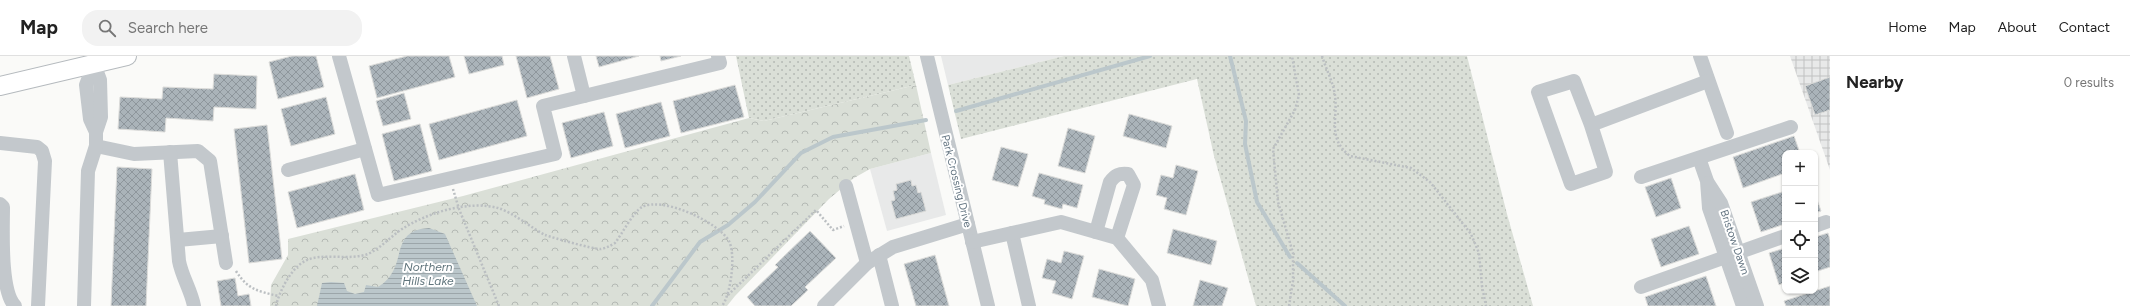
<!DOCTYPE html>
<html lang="en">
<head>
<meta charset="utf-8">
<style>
  body { margin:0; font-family:Figtree,sans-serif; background:#f2f2f2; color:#222 }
  .controls { position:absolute; right:12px; bottom:12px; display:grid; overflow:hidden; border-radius:8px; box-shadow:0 1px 3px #0004 }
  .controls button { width:36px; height:36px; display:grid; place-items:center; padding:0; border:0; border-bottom:1px solid #e0e0e0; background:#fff; color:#222; font:20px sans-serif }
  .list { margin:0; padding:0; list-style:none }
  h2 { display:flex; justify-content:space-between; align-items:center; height:52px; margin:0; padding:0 16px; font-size:17px }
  h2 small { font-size:13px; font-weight:400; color:#767676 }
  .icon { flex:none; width:22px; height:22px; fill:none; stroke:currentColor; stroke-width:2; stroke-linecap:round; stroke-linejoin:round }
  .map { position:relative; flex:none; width:1830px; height:250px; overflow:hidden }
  header { display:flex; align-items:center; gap:24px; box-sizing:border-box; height:56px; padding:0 20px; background:#fff; border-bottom:1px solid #e0e0e0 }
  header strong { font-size:19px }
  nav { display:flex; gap:22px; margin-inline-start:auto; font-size:14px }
  .search { width:280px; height:36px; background:#f2f2f2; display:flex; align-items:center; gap:10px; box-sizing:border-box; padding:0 14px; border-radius:16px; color:#767676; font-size:15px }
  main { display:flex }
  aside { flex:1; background:#fff }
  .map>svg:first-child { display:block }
  .built { fill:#e8e9e9 }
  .industrial { fill:url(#industrial-grid) }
  .grass { fill:url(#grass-dots) }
  .park { fill:url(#park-crowns) }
  .water { fill:url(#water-rules) }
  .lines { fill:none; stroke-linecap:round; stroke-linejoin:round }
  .stream { stroke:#bbc7cb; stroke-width:4 }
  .building { fill:url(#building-cross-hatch); stroke:#dcdcda }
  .major-casing { stroke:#b5babe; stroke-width:20 }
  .path { stroke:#bbbfc2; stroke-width:2.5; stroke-dasharray:2 2; stroke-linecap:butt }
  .minor { stroke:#c3c8cc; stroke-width:14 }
  .major { stroke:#fff; stroke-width:18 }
  .labels { text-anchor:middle; stroke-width:4; stroke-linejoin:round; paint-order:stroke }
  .street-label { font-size:11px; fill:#657683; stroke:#fff }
  .water-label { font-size:12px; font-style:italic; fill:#60757c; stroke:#fff }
</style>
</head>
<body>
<header>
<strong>Map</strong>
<div class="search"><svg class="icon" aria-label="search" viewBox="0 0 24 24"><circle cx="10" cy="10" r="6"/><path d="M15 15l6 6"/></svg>Search here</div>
<nav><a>Home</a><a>Map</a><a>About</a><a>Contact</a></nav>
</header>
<main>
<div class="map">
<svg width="1830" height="250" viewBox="0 0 1830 250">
  <defs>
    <pattern id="industrial-grid" width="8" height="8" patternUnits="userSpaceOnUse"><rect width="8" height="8" fill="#e8e9e9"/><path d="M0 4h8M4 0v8" fill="none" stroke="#c0c1c2"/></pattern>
    <pattern id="grass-dots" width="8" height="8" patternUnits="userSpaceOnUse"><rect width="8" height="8" fill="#dadfd7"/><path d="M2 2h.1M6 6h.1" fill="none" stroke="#b4b9b4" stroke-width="1.8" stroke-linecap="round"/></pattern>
    <pattern id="park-crowns" width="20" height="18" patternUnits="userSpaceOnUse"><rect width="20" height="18" fill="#dadfd7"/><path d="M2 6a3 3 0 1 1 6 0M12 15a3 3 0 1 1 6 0" fill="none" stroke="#b4b9b4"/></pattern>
    <pattern id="water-rules" width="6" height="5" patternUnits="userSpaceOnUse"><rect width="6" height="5" fill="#bbc7cb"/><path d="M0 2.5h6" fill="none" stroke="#9ca6aa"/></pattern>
    <pattern id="building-cross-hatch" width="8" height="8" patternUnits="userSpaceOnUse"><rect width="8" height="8" fill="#aab3b9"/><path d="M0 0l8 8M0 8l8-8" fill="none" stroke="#8e969c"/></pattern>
  </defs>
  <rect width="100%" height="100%" fill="#fafaf8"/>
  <g class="built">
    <path d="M 941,0 L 1064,0 L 948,29 Z"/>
    <path d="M 931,97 L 946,159 L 887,175 L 870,113 Z"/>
  </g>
  <path class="industrial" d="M 1790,0 L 1830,0 L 1830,114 Z"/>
  <g class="grass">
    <path d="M 736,0 L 909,0 L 916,29 L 764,65 L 749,62 Z"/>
    <path d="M 1064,0 L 1467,0 L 1507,158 L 1533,250 L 1256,250 L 1214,100 L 1197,23 L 961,83 L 948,29 Z"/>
  </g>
  <path class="park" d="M 916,29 L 931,97 L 870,113 L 854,122 L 829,143 L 735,240 L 727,250 L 270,250 L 271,229 L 288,199 L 288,183 L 463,140 L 749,62 L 764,65 Z"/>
  <path class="water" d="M 429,172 L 445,178 L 477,250 L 317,250 L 322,227 L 331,226 L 344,227 L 347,235 L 355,238 L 364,236 L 366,229 L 378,231 C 411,211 386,175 429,172 Z"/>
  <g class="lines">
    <g class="stream">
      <path d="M 1230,0 L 1246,65 L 1245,88 L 1257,146 L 1290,201"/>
      <path d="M 956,55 L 1150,0"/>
      <path d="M 1297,207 L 1345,250"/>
      <path d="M 652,250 L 700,186 L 728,169 L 755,146 L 801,97 L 833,81 L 926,64"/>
    </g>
  </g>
  <g class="building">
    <path d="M 292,0 L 316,0 L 324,31 L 278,43 L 269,6 Z"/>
    <path d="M 407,0 L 449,0 L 455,21 L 377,42 L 369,10 Z"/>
    <path d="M 464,0 L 502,0 L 504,9 L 469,18 Z"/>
    <path d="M 516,0 L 550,0 L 559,33 L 527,42 Z"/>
    <path d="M 596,0 L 639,0 L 599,11 Z"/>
    <path d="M 660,0 L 681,0 L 661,5 Z"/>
    <path d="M 214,18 L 257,20 L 256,53 L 214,51 L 213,65 L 166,62 L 165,76 L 118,73 L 120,41 L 162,43 L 163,31 L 213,33 Z"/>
    <path d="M 1830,21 L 1830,54 L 1815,59 L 1805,30 Z"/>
    <path d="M 735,29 L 744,61 L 681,77 L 673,45 Z"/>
    <path d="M 404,37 L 411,63 L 383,70 L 376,45 Z"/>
    <path d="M 326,41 L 335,78 L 291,90 L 281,53 Z"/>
    <path d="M 517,44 L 527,80 L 439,104 L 429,68 Z"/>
    <path d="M 661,46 L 670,80 L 625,92 L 616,58 Z"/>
    <path d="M 604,56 L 613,90 L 571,102 L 562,67 Z"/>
    <path d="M 1129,58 L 1172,70 L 1166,92 L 1123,80 Z"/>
    <path d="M 420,68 L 432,115 L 394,125 L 382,78 Z"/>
    <path d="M 267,69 L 282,203 L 249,207 L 234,73 Z"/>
    <path d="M 1068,72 L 1095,80 L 1085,117 L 1058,110 Z"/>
    <path d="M 1794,80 L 1800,97 L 1785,97 L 1785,117 L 1743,132 L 1733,101 Z"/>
    <path d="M 1001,91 L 1028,98 L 1018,131 L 992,124 Z"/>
    <path d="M 1176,109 L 1198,115 L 1186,159 L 1164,153 L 1167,142 L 1156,139 L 1161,119 L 1173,122 Z"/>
    <path d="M 117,111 L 152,113 L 146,250 L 111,250 Z"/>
    <path d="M 1039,117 L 1083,129 L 1077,152 L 1063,148 L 1062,153 L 1044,148 L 1045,144 L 1032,140 Z"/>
    <path d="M 355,118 L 364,154 L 297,172 L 288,136 Z"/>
    <path d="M 1671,122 L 1681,152 L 1656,161 L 1645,131 Z"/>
    <path d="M 911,124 L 912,130 L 916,129 L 918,137 L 921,136 L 926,155 L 896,163 L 891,145 L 895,144 L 893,135 L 897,134 L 896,128 Z"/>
    <path d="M 1785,135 L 1785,168 L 1761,176 L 1751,146 Z"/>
    <path d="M 1815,138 L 1821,155 L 1815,157 Z"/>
    <path d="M 1689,170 L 1699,198 L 1661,211 L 1651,183 Z"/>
    <path d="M 1173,173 L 1217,185 L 1211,209 L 1167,197 Z"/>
    <path d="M 810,175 L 836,202 L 805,231 L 808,234 L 791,250 L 755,250 L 747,241 L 778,211 L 775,209 Z"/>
    <path d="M 1828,177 L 1830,184 L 1830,211 L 1815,216 L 1815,181 Z"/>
    <path d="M 1785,192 L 1785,226 L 1779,229 L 1769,197 Z"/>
    <path d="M 1064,195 L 1084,200 L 1072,243 L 1052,237 L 1056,225 L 1042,222 L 1047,203 L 1061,207 Z"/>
    <path d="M 935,199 L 949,250 L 916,250 L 904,208 Z"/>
    <path d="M 1099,213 L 1135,223 L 1128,250 L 1092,241 Z"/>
    <path d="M 1706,220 L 1716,250 L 1648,250 L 1645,241 Z"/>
    <path d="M 235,222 L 238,240 L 249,238 L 251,250 L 221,250 L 217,225 Z"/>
    <path d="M 1200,224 L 1228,232 L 1222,250 L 1193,250 Z"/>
    <path d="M 1830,230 L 1830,250 L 1786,250 L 1784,245 Z"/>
  </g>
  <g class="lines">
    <defs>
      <path id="major" d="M 0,30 L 127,0"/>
    </defs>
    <use href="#major" class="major-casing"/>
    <g class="path">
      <path d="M 1322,0 C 1326,13 1333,26 1335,39 C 1338,64 1327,82 1350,100 L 1411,112 L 1430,126 L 1471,178 L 1479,197 L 1482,230 L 1486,250"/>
      <path d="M 453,133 L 459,153 L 499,250"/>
      <path d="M 236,215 C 248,234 258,235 278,240"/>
      <path d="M 728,239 L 816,154 L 833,174 L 844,170"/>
      <path d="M 276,250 C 279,236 291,212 305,205 C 321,196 349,205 368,198 C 381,192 390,181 402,173 C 427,157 468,144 498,152 C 514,157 530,171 545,179 C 554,182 592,193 601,193 C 606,192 610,190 615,187 C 622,178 634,155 642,151 C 663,140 718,166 729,185 C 736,199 731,238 722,250"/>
      <path d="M 1289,250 L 1293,225 L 1293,197 L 1278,146 L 1273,93 L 1295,54 L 1299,39 L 1292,0"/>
    </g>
    <g class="minor">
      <path d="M 339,0 L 378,139 L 555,98 L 543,50 L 720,7 L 718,0"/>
      <path d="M 574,0 L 584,40"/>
      <path d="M 927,0 L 988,250"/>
      <path d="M 1700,0 L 1727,77"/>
      <path d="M 94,8 L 86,29 L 90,63 L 96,76"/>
      <path d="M 1591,69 L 1606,116 L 1571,128 L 1538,36 L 1574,25 L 1591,69 L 1708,25"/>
      <path d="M 0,87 L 37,91 L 42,95 L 45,105 L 38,250"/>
      <path d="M 96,90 L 134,98 L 198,95 L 210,105 L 226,207"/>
      <path d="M 170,96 L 179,205 C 182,221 191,234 194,250"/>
      <path d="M 1699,102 L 1707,125 L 1709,152 L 1743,250"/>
      <path d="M 288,114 L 365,93"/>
      <path d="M 1641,121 L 1791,71"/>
      <path d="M 1708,127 L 1721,147 L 1757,250"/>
      <path d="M 846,130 L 867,207"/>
      <path d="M 0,148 L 3,151 C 3,174 0,235 15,250"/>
      <path d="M 1815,170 L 1826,166"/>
      <path d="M 1096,176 L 1110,126 C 1115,119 1119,117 1128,118 L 1134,129 L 1117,182"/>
      <path d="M 1012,177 L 1029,250"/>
      <path d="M 178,184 L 222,180"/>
      <path d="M 972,186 L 1061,166 L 1117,182 L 1152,224 L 1159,250"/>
      <path d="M 879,199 L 892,250"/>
      <path d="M 1641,231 L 1785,180"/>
      <path d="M 84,250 L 88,115 L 96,90 L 96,76 L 101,61 L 100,24 L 94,8"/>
      <path d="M 824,250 L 867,207 L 893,191 L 968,168"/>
    </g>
    <use href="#major" class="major"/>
  </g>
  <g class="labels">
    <g class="street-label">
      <text transform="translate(957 125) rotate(76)" y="4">Park Crossing Drive</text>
      <text transform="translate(1735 186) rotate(71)" y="4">Bristow Dawn</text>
    </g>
    <g class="water-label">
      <text x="428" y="215">Northern<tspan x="428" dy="14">Hills Lake</tspan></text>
    </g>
  </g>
</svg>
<div class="controls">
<button>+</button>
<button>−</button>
<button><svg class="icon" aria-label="locate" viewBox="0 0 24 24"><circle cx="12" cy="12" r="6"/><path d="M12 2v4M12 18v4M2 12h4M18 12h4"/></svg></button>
<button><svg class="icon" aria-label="layers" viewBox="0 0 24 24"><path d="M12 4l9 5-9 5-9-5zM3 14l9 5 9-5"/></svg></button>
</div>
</div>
<aside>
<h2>Nearby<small>0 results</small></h2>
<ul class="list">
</ul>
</aside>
</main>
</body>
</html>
